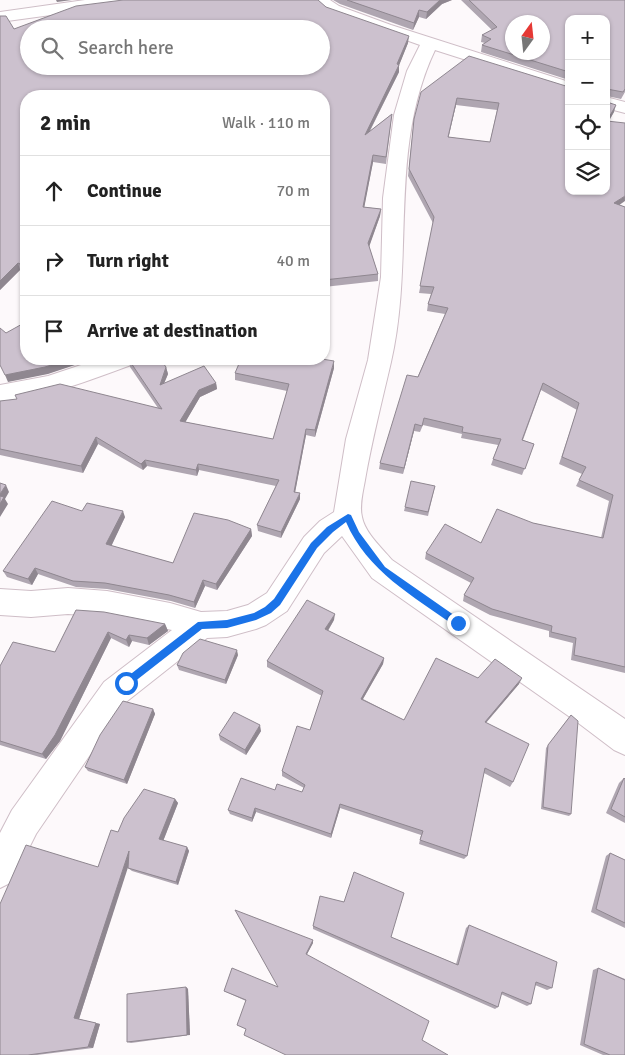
<!DOCTYPE html>
<html lang="en">
<head>
<meta charset="utf-8">
<style>
  body { margin:0; font-family:Signika,sans-serif; background:#f6f6f6; color:#222 }
  .controls { position:absolute; right:15px; top:15px; display:grid; overflow:hidden; border-radius:10px; box-shadow:0 1px 4px #0004 }
  .controls button { width:45px; height:45px; display:grid; place-items:center; padding:0; border:0; border-bottom:1px solid #e0e0e0; background:#fff; color:#222; font:25px sans-serif }
  .compass { position:absolute; left:505px; top:15px; width:45px; height:45px; border-radius:50%; background:#fff; box-shadow:0 1px 4px #0004; rotate:15deg }
  .stop { position:absolute; width:15px; height:15px; margin:-11px; border:4px solid #1a73e8; border-radius:50%; background:#fff }
  .stop.end { background:#1a73e8; border-color:#fff; box-shadow:0 1px 5px #0008 }
  .list { margin:0; padding:0; list-style:none }
  h2 { display:flex; justify-content:space-between; align-items:center; height:65px; margin:0; padding:0 20px; font-size:21px }
  h2 small { font-size:16px; font-weight:400; color:#767676 }
  .list li { display:grid; grid-template-columns:32px 1fr auto; gap:15px; align-items:center; box-sizing:border-box; height:70px; padding:0 20px; border-top:1px solid #e0e0e0 }
  .list b { display:block; font-size:19px; white-space:nowrap }
  .list em { font-size:16px; font-style:normal; color:#767676 }
  .icon { flex:none; width:28px; height:28px; fill:none; stroke:currentColor; stroke-width:2; stroke-linecap:round; stroke-linejoin:round }
  .map { position:relative; flex:none; width:625px; height:1055px; overflow:hidden }
  .search { position:absolute; background:#fff; box-shadow:0 1px 4px #0004; left:20px; top:20px; width:310px; height:55px; display:flex; align-items:center; gap:12px; box-sizing:border-box; padding:0 18px; border-radius:28px; color:#767676; font-size:19px }
  .panel { position:absolute; background:#fff; box-shadow:0 1px 4px #0004; left:20px; top:90px; width:310px; height:275px; border-radius:20px }
  .map>svg:first-child { display:block }
  .lines { fill:none; stroke-linecap:round; stroke-linejoin:round }
  .minor-casing { stroke:#cfbec7; stroke-width:2 }
  .minor { fill:#fff; fill-rule:evenodd }
  .wall { fill:#afa6b1; fill-rule:evenodd }
  .shaded-wall { fill:#8f8790 }
  .building { fill:#ccc1ce; stroke:#8f8790; fill-rule:evenodd }
  .route { fill:#1a73e8 }
</style>
</head>
<body>
<div class="map">
<svg width="625" height="1055" viewBox="0 0 625 1055">
  <rect width="100%" height="100%" fill="#fdf9fb"/>
  <g class="lines">
    <defs>
      <g id="minor">
        <path d="M 85,0 L 132,0 L 129,3 L 124,5 L 0,22 L 0,12 Z"/>
        <path d="M 312,0 L 330,0 L 339,6 L 391,25 L 569,82 L 569,93 L 435,50 C 388,149 415,258 391,362 C 382,401 372,440 365,480 C 363,492 359,506 362,517 C 365,533 382,548 392,560 L 625,719 L 625,755 L 614,750 L 577,722 L 372,578 L 342,536 L 324,553 L 287,611 L 266,625 L 256,629 L 227,637 L 207,638 L 126,702 L 36,834 L 12,882 L 0,888 L 0,833 L 12,810 L 104,682 L 172,630 L 107,617 L 68,614 L 31,617 L 0,615 L 0,589 L 31,591 L 68,588 L 107,591 L 170,603 L 201,612 L 227,611 L 248,605 L 267,593 L 304,537 L 320,521 L 334,512 L 346,439 L 368,360 L 381,277 L 383,198 L 394,115 L 407,71 L 420,45 L 327,12 Z"/>
        <path d="M 606,97 L 625,102 L 625,113 L 606,108 Z"/>
        <path d="M 99,359 L 135,359 L 131,365 C 88,381 46,397 0,403 L 0,385 L 48,376 Z"/>
      </g>
    </defs>
    <use href="#minor" class="minor-casing"/>
    <use href="#minor" class="minor"/>
  </g>
  <g class="wall">
    <path d="M 333,0 L 452,0 L 442,4 L 426,19 L 419,17 L 413,30 L 340,4 Z"/>
    <path d="M 461,0 L 625,0 L 625,92 L 621,99 L 607,96 L 607,102 L 614,112 L 609,121 L 620,205 L 625,207 L 625,673 L 571,660 L 573,643 L 549,637 L 549,631 L 490,615 L 463,601 L 464,595 L 471,583 L 425,559 L 426,553 L 481,543 L 533,523 L 601,538 L 609,501 L 576,486 L 582,474 L 559,464 L 577,410 L 541,390 L 523,440 L 534,444 L 522,475 L 491,465 L 498,445 L 461,438 L 462,434 L 423,425 L 420,432 L 414,431 L 403,474 L 379,469 L 380,463 L 445,314 L 427,311 L 428,304 L 431,294 L 419,293 L 433,223 L 408,176 L 414,119 L 469,56 L 606,191 L 569,19 L 569,80 L 481,52 L 482,45 L 485,43 L 481,42 L 482,35 L 492,30 ZM 456,105 L 497,110 L 490,142 L 448,137 Z"/>
    <path d="M 326,7 L 408,43 L 399,65 L 399,72 L 370,131 L 392,114 L 386,164 L 373,162 L 364,207 L 381,209 L 380,216 L 369,246 L 378,274 L 378,281 L 324,287 L 324,96 L 26,96 L 26,273 L 20,270 L 0,290 L 0,16 L 14,29 Z"/>
    <path d="M 129,360 L 166,367 L 168,374 L 164,383 L 216,383 L 217,389 L 200,397 L 185,422 L 273,439 L 287,391 L 235,380 L 235,373 L 334,368 L 315,437 L 306,435 L 295,492 L 300,499 L 281,538 L 258,531 L 257,525 L 276,486 L 199,470 L 197,476 L 147,466 L 143,470 L 98,444 L 83,473 L 0,455 L 0,401 L 158,408 L 130,367 Z"/>
    <path d="M 435,486 L 428,516 L 404,511 L 405,507 Z"/>
    <path d="M 82,511 L 125,517 L 111,546 L 173,563 L 251,529 L 252,536 L 217,590 L 205,586 L 195,608 L 171,601 L 107,589 L 76,587 L 38,574 L 32,585 L 7,577 L 3,571 Z"/>
    <path d="M 76,610 L 165,624 L 168,631 L 149,645 L 132,641 L 129,647 L 111,638 L 60,741 L 46,759 L 0,745 L 0,666 L 55,652 Z"/>
    <path d="M 334,620 L 328,631 L 384,658 L 383,664 L 363,699 L 404,720 L 478,678 L 519,684 L 486,723 L 513,782 L 510,787 L 484,773 L 467,856 L 464,859 L 419,844 L 421,835 L 340,808 L 331,838 L 256,812 L 252,822 L 230,814 L 228,810 L 275,790 L 302,792 L 304,788 L 282,776 L 282,771 L 310,730 L 322,696 L 267,667 L 267,661 Z"/>
    <path d="M 238,655 L 226,684 L 179,670 L 177,665 Z"/>
    <path d="M 153,709 L 155,714 L 127,784 L 88,771 L 85,767 Z"/>
    <path d="M 571,715 L 571,814 L 569,816 L 541,809 L 546,748 Z"/>
    <path d="M 261,731 L 246,755 L 220,740 L 219,735 Z"/>
    <path d="M 624,778 L 625,779 L 625,823 L 606,813 L 619,783 Z"/>
    <path d="M 175,799 L 178,803 L 163,841 L 187,847 L 189,851 L 178,885 L 132,871 L 128,868 L 128,865 L 79,1019 L 100,1024 L 93,1048 L 37,1055 L 0,1055 L 98,867 L 118,832 Z"/>
    <path d="M 610,853 L 625,860 L 625,928 L 591,912 L 606,856 Z"/>
    <path d="M 344,902 L 391,937 L 456,964 L 466,928 L 469,925 L 552,988 L 547,990 L 535,985 L 531,1004 L 527,1006 L 501,994 L 498,1007 L 495,1009 L 313,929 L 313,926 Z"/>
    <path d="M 313,940 L 313,943 L 307,954 L 246,1029 L 237,1025 L 246,1001 L 226,992 L 224,991 L 278,987 Z"/>
    <path d="M 598,968 L 625,979 L 625,978 L 625,1055 L 603,1055 L 580,1045 L 593,970 Z"/>
    <path d="M 186,987 L 188,989 L 190,1035 L 131,1043 L 127,1042 Z"/>
  </g>
  <g class="shaded-wall">
    <path d="M 56,0 L 72,0 L 57,2 Z"/>
    <path d="M 440,0 L 452,0 L 442,4 L 426,19 L 427,12 Z"/>
    <path d="M 419,10 L 419,17 L 413,30 L 414,23 Z"/>
    <path d="M 409,36 L 408,43 L 398,68 L 399,65 L 399,72 L 364,142 L 365,135 L 397,64 Z"/>
    <path d="M 457,98 L 456,105 L 447,144 L 448,137 Z"/>
    <path d="M 616,105 L 614,112 L 606,125 L 607,121 Z"/>
    <path d="M 373,155 L 373,162 L 363,214 L 363,207 Z"/>
    <path d="M 625,196 L 625,201 L 612,210 L 614,203 Z"/>
    <path d="M 381,209 L 380,216 L 368,250 L 368,243 Z"/>
    <path d="M 18,263 L 20,270 L 0,290 L 0,281 Z"/>
    <path d="M 71,359 L 93,359 L 48,374 L 8,382 L 5,375 Z"/>
    <path d="M 334,361 L 334,368 L 315,437 L 315,430 Z"/>
    <path d="M 166,367 L 168,374 L 161,391 L 160,385 Z"/>
    <path d="M 216,383 L 217,389 L 200,397 L 182,428 L 180,421 L 199,390 Z"/>
    <path d="M 415,424 L 414,431 L 403,474 L 404,468 Z"/>
    <path d="M 306,429 L 306,435 L 294,498 L 294,492 Z"/>
    <path d="M 96,437 L 98,444 L 83,473 L 81,466 Z"/>
    <path d="M 145,460 L 147,466 L 143,470 L 141,464 Z"/>
    <path d="M 198,464 L 199,470 L 197,476 L 196,470 Z"/>
    <path d="M 6,485 L 9,492 L 5,499 L 8,504 L 0,517 L 0,494 Z"/>
    <path d="M 300,493 L 300,499 L 281,538 L 281,532 Z"/>
    <path d="M 123,511 L 125,517 L 109,551 L 106,544 Z"/>
    <path d="M 251,529 L 252,536 L 217,590 L 216,584 Z"/>
    <path d="M 35,568 L 38,574 L 32,585 L 28,579 Z"/>
    <path d="M 203,580 L 205,586 L 195,608 L 194,602 Z"/>
    <path d="M 335,614 L 334,620 L 325,635 L 325,629 Z"/>
    <path d="M 165,624 L 168,631 L 149,645 L 147,638 Z"/>
    <path d="M 108,632 L 111,638 L 60,741 L 46,759 L 42,754 Z"/>
    <path d="M 129,635 L 132,641 L 129,647 L 126,640 Z"/>
    <path d="M 237,650 L 238,655 L 226,684 L 225,680 Z"/>
    <path d="M 384,658 L 383,664 L 360,704 L 361,699 Z"/>
    <path d="M 522,678 L 519,684 L 482,727 L 485,722 Z"/>
    <path d="M 153,709 L 155,714 L 127,784 L 124,780 Z"/>
    <path d="M 260,725 L 261,731 L 246,755 L 245,750 Z"/>
    <path d="M 175,799 L 178,803 L 162,844 L 159,839 Z"/>
    <path d="M 340,804 L 340,808 L 331,838 L 331,834 Z"/>
    <path d="M 255,808 L 256,812 L 252,822 L 252,818 Z"/>
    <path d="M 187,847 L 189,851 L 178,885 L 176,882 Z"/>
    <path d="M 129,851 L 132,855 L 79,1019 L 74,1018 Z"/>
    <path d="M 313,940 L 313,943 L 306,956 L 306,954 Z"/>
    <path d="M 186,987 L 188,989 L 190,1035 L 187,1035 Z"/>
    <path d="M 96,1023 L 100,1024 L 93,1048 L 88,1047 Z"/>
  </g>
  <g class="building">
    <path d="M 123,0 L 318,0 L 326,7 L 409,36 L 397,64 L 399,65 L 365,135 L 392,114 L 386,157 L 373,155 L 363,207 L 381,209 L 368,243 L 378,274 L 324,280 L 324,96 L 26,96 L 26,267 L 18,263 L 0,281 L 0,16 L 6,16 L 14,29 L 76,6 ZM 29,29 L 321,29 L 321,66 L 29,66 Z"/>
    <path d="M 347,0 L 440,0 L 427,12 L 419,10 L 414,23 Z"/>
    <path d="M 469,0 L 625,0 L 625,89 L 623,92 L 607,89 L 607,102 L 616,105 L 607,121 L 625,123 L 625,196 L 614,203 L 625,207 L 625,667 L 574,655 L 576,638 L 551,632 L 552,626 L 492,609 L 464,595 L 474,578 L 426,553 L 445,524 L 481,543 L 497,509 L 533,523 L 603,538 L 613,495 L 579,480 L 586,467 L 562,457 L 579,403 L 543,383 L 522,440 L 534,444 L 525,469 L 493,459 L 501,439 L 462,432 L 463,427 L 424,418 L 422,426 L 415,424 L 404,468 L 380,463 L 407,375 L 418,377 L 448,308 L 428,304 L 434,287 L 420,286 L 434,217 L 409,169 L 414,119 L 421,92 L 469,56 L 569,87 L 569,191 L 606,191 L 606,19 L 569,19 L 569,72 L 482,45 L 491,39 L 482,35 L 497,27 ZM 512,22 L 542,22 L 542,52 L 512,52 ZM 457,98 L 499,103 L 490,142 L 448,137 Z"/>
    <path d="M 26,320 L 26,359 L 71,359 L 45,367 L 5,375 L 0,365 L 0,328 L 6,333 L 24,323 Z"/>
    <path d="M 130,359 L 160,359 L 166,367 L 160,385 L 204,366 L 216,383 L 199,390 L 180,421 L 273,439 L 289,384 L 235,373 L 241,359 L 322,359 L 334,361 L 315,430 L 306,429 L 294,492 L 300,493 L 281,532 L 257,525 L 279,480 L 198,464 L 196,470 L 145,460 L 141,464 L 96,437 L 81,466 L 0,449 L 0,401 L 17,399 L 15,395 L 60,384 L 162,409 L 129,360 Z"/>
    <path d="M 411,481 L 435,486 L 428,512 L 405,507 Z"/>
    <path d="M 0,483 L 6,485 L 0,494 Z"/>
    <path d="M 0,496 L 4,497 L 0,504 Z"/>
    <path d="M 52,501 L 82,511 L 87,503 L 123,511 L 106,544 L 173,563 L 194,513 L 228,520 L 251,529 L 216,584 L 203,580 L 194,602 L 169,595 L 105,583 L 73,581 L 35,568 L 28,579 L 3,571 Z"/>
    <path d="M 307,600 L 335,614 L 325,629 L 384,658 L 361,699 L 404,720 L 436,658 L 478,678 L 495,659 L 522,678 L 485,722 L 529,744 L 513,782 L 485,768 L 467,856 L 420,840 L 423,831 L 340,804 L 331,834 L 255,808 L 252,818 L 228,810 L 241,778 L 275,790 L 277,784 L 302,792 L 305,785 L 282,771 L 297,726 L 310,730 L 323,691 L 267,661 Z"/>
    <path d="M 76,610 L 104,612 L 165,624 L 147,638 L 129,635 L 126,640 L 108,632 L 55,735 L 42,754 L 0,741 L 0,666 L 13,642 L 55,652 Z"/>
    <path d="M 200,639 L 237,650 L 225,680 L 177,665 L 183,653 Z"/>
    <path d="M 123,701 L 153,709 L 124,780 L 85,767 L 100,735 Z"/>
    <path d="M 234,712 L 260,725 L 245,750 L 219,735 Z"/>
    <path d="M 571,715 L 578,721 L 571,814 L 543,807 L 548,745 Z"/>
    <path d="M 624,778 L 625,779 L 625,817 L 611,809 Z"/>
    <path d="M 144,789 L 175,799 L 159,839 L 187,847 L 176,882 L 128,868 L 129,851 L 74,1018 L 96,1023 L 88,1047 L 28,1055 L 0,1055 L 0,904 L 26,845 L 98,867 L 111,830 L 118,832 L 124,818 Z"/>
    <path d="M 610,853 L 625,860 L 625,923 L 596,909 Z"/>
    <path d="M 354,872 L 404,893 L 391,937 L 458,965 L 469,925 L 557,962 L 552,988 L 536,982 L 531,1004 L 502,992 L 498,1007 L 313,926 L 320,896 L 344,902 Z"/>
    <path d="M 235,910 L 313,940 L 306,954 L 429,1021 L 422,1040 L 448,1055 L 286,1055 L 244,1035 L 246,1029 L 237,1025 L 246,1000 L 224,991 L 232,968 L 278,987 Z"/>
    <path d="M 598,968 L 625,980 L 625,1055 L 610,1055 L 584,1044 Z"/>
    <path d="M 186,987 L 187,1035 L 127,1042 L 127,994 Z"/>
  </g>
  <path class="route" d="M 348,514 L 351,515 L 359,532 L 385,567 L 461,620 L 461,626 L 455,626 C 413,596 367,571 346,522 L 333,532 L 317,548 L 280,605 L 271,613 L 256,620 L 227,628 L 202,629 L 129,686 L 123,686 L 123,680 L 198,622 L 227,620 L 254,613 L 265,607 L 274,599 L 311,543 L 327,527 Z"/>
</svg>
<div class="controls">
<button>+</button>
<button>−</button>
<button><svg class="icon" aria-label="locate" viewBox="0 0 24 24"><circle cx="12" cy="12" r="6"/><path d="M12 2v4M12 18v4M2 12h4M18 12h4"/></svg></button>
<button><svg class="icon" aria-label="layers" viewBox="0 0 24 24"><path d="M12 4l9 5-9 5-9-5zM3 14l9 5 9-5"/></svg></button>
</div>
<svg class="compass" viewBox="-18 -18 36 36"><path d="M0-13l5 13h-10z" fill="#e53935"/><path d="M0 13l5-13h-10z" fill="#767676"/></svg>
<div class="stop" style="left:126px;top:683px"></div>
<div class="stop end" style="left:458px;top:623px"></div>
<div class="search"><svg class="icon" aria-label="search" viewBox="0 0 24 24"><circle cx="10" cy="10" r="6"/><path d="M15 15l6 6"/></svg>Search here</div>
<section class="panel">
<h2>2 min<small>Walk · 110 m</small></h2>
<ul class="list">
<li><svg class="icon" aria-label="ahead" viewBox="0 0 24 24"><path d="M12 20V5M6 11l6-6 6 6"/></svg><div><b>Continue</b></div><em>70 m</em></li>
<li><svg class="icon" aria-label="right" viewBox="0 0 24 24"><path d="M7 20v-9h11M14 6l5 5-5 5"/></svg><div><b>Turn right</b></div><em>40 m</em></li>
<li><svg class="icon" aria-label="arrive" viewBox="0 0 24 24"><path d="M6 21V4h12l-3 4 3 4H6"/></svg><div><b>Arrive at destination</b></div></li>
</ul>
</section>
</div>
</body>
</html>
